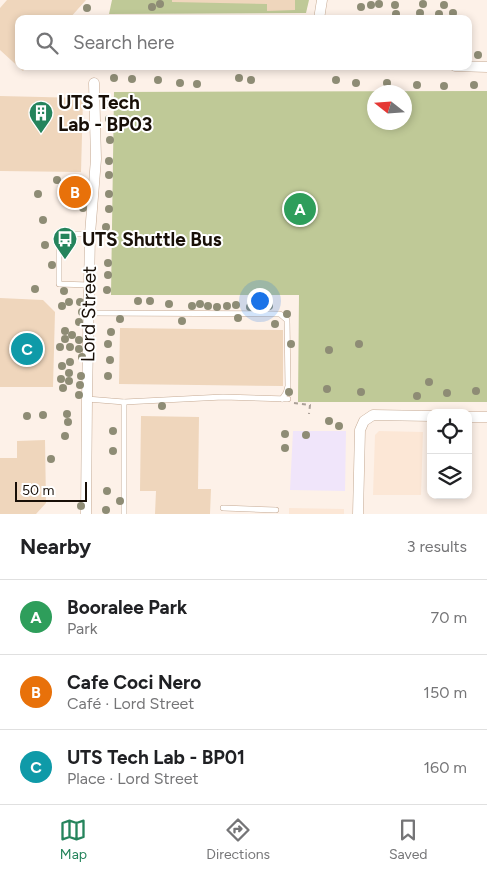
<!DOCTYPE html>
<html lang="en">
<head>
<meta charset="utf-8">
<style>
  body { margin:0; font-family:Figtree,sans-serif; background:#f6f6f6; color:#202124 }
  .controls { position:absolute; right:15px; bottom:15px; display:grid; overflow:hidden; border-radius:10px; box-shadow:0 2px 8px #0003 }
  .controls button { width:45px; height:45px; display:grid; place-items:center; padding:0; border:0; border-bottom:1px solid #e0e0e0; background:#fff; color:#202124; font:25px sans-serif }
  .compass { position:absolute; left:367px; top:85px; width:45px; height:45px; border-radius:50%; background:#fff; box-shadow:0 2px 8px #0003; rotate:287deg }
  .scale { position:absolute; left:15px; bottom:12px; width:72px; box-sizing:border-box; padding-left:5px; border:2px solid #180f07; border-top:0; font-size:14px; line-height:18px; white-space:nowrap; color:#180f07; -webkit-text-stroke:4px #fff; paint-order:stroke }
  .you { position:absolute; left:259px; top:300px; width:18px; height:18px; margin:-12px; border:4px solid #fff; border-radius:50%; background:#1a73e8; box-shadow:0 0 0 8px #1a73e833 }
  .badge { display:grid; place-items:center; width:32px; height:32px; border-radius:50%; background:#25845c; color:#fff; font-size:16px; font-weight:700 }
  .pin { position:absolute; translate:-50% -50%; border:2px solid #fff; box-shadow:0 1px 5px #0006 }
  .list { margin:0; padding:0; list-style:none }
  h2 { display:flex; justify-content:space-between; align-items:center; height:65px; margin:0; padding:0 20px; font-size:21px }
  h2 small { font-size:16px; font-weight:400; color:#757577 }
  .list li { display:grid; grid-template-columns:32px 1fr auto; gap:15px; align-items:center; box-sizing:border-box; height:75px; padding:0 20px; border-top:1px solid #e0e0e0 }
  .list b { display:block; font-size:19px; white-space:nowrap }
  .list p { margin:0; font-size:16px; white-space:nowrap; color:#757577 }
  .list em { font-size:16px; font-style:normal; color:#757577 }
  .icon { flex:none; width:28px; height:28px; fill:none; stroke:currentColor; stroke-width:2; stroke-linecap:round; stroke-linejoin:round }
  .map { position:relative; flex:none; width:487px; height:514px; overflow:hidden }
  .search { position:absolute; background:#fff; box-shadow:0 2px 8px #0003; left:15px; right:15px; top:15px; height:55px; display:flex; align-items:center; gap:12px; box-sizing:border-box; padding:0 18px; border-radius:10px; color:#757577; font-size:19px }
  .sheet { height:290px; background:#fff }
  nav { display:flex; justify-content:space-around; align-items:center; box-sizing:border-box; height:70px; border-top:1px solid #e0e0e0; background:#fff; font-size:14px; color:#757577 }
  nav a { display:grid; justify-items:center; gap:2px }
  nav .on { color:#25845c }
  .map>svg:first-child { display:block }
  .commercial { fill:#f0e5fa }
  .built { fill:#fce7d6 }
  .green { fill:#bfc997; fill-rule:evenodd }
  .building { fill:#efd6bc }
  .lines { fill:none; stroke-linecap:round; stroke-linejoin:round }
  .service-casing { stroke:#c5aa94; stroke-width:6 }
  .minor-casing { stroke:#c5aa94; stroke-width:11 }
  .path { stroke:#aba098; stroke-width:2; stroke-dasharray:4 4; stroke-linecap:butt }
  .service { stroke:#fff; stroke-width:5 }
  .minor { stroke:#fff; stroke-width:10 }
  .tree { fill:#8e8c75 }
  .labels { text-anchor:middle; stroke-width:4; stroke-linejoin:round; paint-order:stroke }
  .poi-label { font-size:19px; font-weight:bold; fill:#180f07; stroke:#fff; text-anchor:start }
  .street-label { font-size:19px; fill:#180f07; stroke:#fff }
</style>
</head>
<body>
<div class="map">
<svg width="487" height="514" viewBox="0 0 487 514">
  <rect width="100%" height="100%" fill="#fdf1e8"/>
  <path class="commercial" d="M 293,431 L 346,431 L 345,491 L 290,490 Z"/>
  <g class="built">
    <path d="M 379,431 L 423,432 L 421,495 L 373,495 L 375,435 Z"/>
    <path d="M 289,508 L 344,509 L 344,514 L 289,514 Z"/>
  </g>
  <g class="green">
    <path d="M 112,0 L 309,0 L 306,13 L 109,14 Z"/>
    <path d="M 487,91 L 487,402 L 298,402 L 299,295 L 111,295 L 114,92 ZM 374,92 L 404,92 L 404,122 L 374,122 Z"/>
  </g>
  <g class="building">
    <path d="M 7,0 L 86,0 L 69,19 L 19,19 L 19,66 L 27,66 L 23,71 L 0,50 L 0,8 Z"/>
    <path d="M 172,0 L 295,0 L 295,10 L 267,11 L 267,4 L 172,2 Z"/>
    <path d="M 0,96 L 83,98 L 81,172 L 0,171 Z"/>
    <path d="M 71,184 L 82,184 L 81,199 L 69,199 Z"/>
    <path d="M 0,298 L 43,300 L 55,312 L 53,387 L 0,387 Z"/>
    <path d="M 120,328 L 283,330 L 283,386 L 119,384 Z"/>
    <path d="M 141,416 L 199,417 L 198,489 L 211,489 L 210,514 L 155,514 L 156,491 L 140,491 Z"/>
    <path d="M 45,440 L 46,503 L 36,514 L 0,514 L 0,458 L 17,458 L 17,441 Z"/>
  </g>
  <g class="lines">
    <defs>
      <g id="service">
        <path d="M 89,285 L 59,284 L 59,234 L 90,234"/>
        <path d="M 89,313 L 280,314 L 287,320 L 288,386 L 286,393 L 282,399"/>
        <path d="M 87,399 L 124,402 L 223,397 L 288,399"/>
        <path d="M 223,508 L 276,510"/>
        <path d="M 124,514 L 124,402"/>
      </g>
      <g id="minor">
        <path d="M 319,19 L 322,0"/>
        <path d="M 455,66 L 487,67"/>
        <path d="M 468,417 L 487,417"/>
        <path d="M 86,514 L 87,399 L 90,234 L 96,159 L 94,83"/>
        <path d="M 358,514 L 360,430 L 364,421 L 373,415 L 431,416"/>
      </g>
    </defs>
    <use href="#service" class="service-casing"/>
    <use href="#minor" class="minor-casing"/>
    <g class="path">
      <path d="M 65,195 L 70,193"/>
      <path d="M 294,403 L 310,405 L 309,414"/>
    </g>
    <use href="#service" class="service"/>
    <use href="#minor" class="minor"/>
  </g>
  <g class="tree">
    <circle cx="160" cy="4" r="4"/>
    <circle cx="379" cy="4" r="4"/>
    <circle cx="423" cy="4" r="4"/>
    <circle cx="371" cy="5" r="4"/>
    <circle cx="395" cy="5" r="4"/>
    <circle cx="444" cy="5" r="4"/>
    <circle cx="152" cy="7" r="4"/>
    <circle cx="361" cy="7" r="4"/>
    <circle cx="87" cy="8" r="4"/>
    <circle cx="420" cy="13" r="4"/>
    <circle cx="453" cy="13" r="4"/>
    <circle cx="396" cy="14" r="4"/>
    <circle cx="439" cy="14" r="4"/>
    <circle cx="478" cy="55" r="4"/>
    <circle cx="114" cy="78" r="4"/>
    <circle cx="239" cy="78" r="4"/>
    <circle cx="132" cy="79" r="4"/>
    <circle cx="158" cy="80" r="4"/>
    <circle cx="251" cy="80" r="4"/>
    <circle cx="336" cy="80" r="4"/>
    <circle cx="180" cy="83" r="4"/>
    <circle cx="356" cy="83" r="4"/>
    <circle cx="387" cy="83" r="4"/>
    <circle cx="197" cy="84" r="4"/>
    <circle cx="417" cy="85" r="4"/>
    <circle cx="474" cy="85" r="4"/>
    <circle cx="444" cy="86" r="4"/>
    <circle cx="109" cy="104" r="4"/>
    <circle cx="109" cy="119" r="4"/>
    <circle cx="110" cy="140" r="4"/>
    <circle cx="109" cy="161" r="4"/>
    <circle cx="109" cy="175" r="4"/>
    <circle cx="73" cy="179" r="4"/>
    <circle cx="57" cy="180" r="4"/>
    <circle cx="38" cy="194" r="4"/>
    <circle cx="109" cy="194" r="4"/>
    <circle cx="83" cy="208" r="4"/>
    <circle cx="109" cy="209" r="4"/>
    <circle cx="43" cy="220" r="4"/>
    <circle cx="106" cy="227" r="4"/>
    <circle cx="111" cy="239" r="4"/>
    <circle cx="45" cy="245" r="4"/>
    <circle cx="108" cy="263" r="4"/>
    <circle cx="52" cy="265" r="4"/>
    <circle cx="108" cy="275" r="4"/>
    <circle cx="35" cy="289" r="4"/>
    <circle cx="107" cy="290" r="4"/>
    <circle cx="64" cy="291" r="4"/>
    <circle cx="138" cy="301" r="4"/>
    <circle cx="150" cy="301" r="4"/>
    <circle cx="69" cy="302" r="4"/>
    <circle cx="80" cy="302" r="4"/>
    <circle cx="169" cy="304" r="4"/>
    <circle cx="200" cy="304" r="4"/>
    <circle cx="236" cy="305" r="4"/>
    <circle cx="62" cy="306" r="4"/>
    <circle cx="192" cy="306" r="4"/>
    <circle cx="208" cy="306" r="4"/>
    <circle cx="227" cy="306" r="4"/>
    <circle cx="261" cy="306" r="4"/>
    <circle cx="269" cy="306" r="4"/>
    <circle cx="217" cy="307" r="4"/>
    <circle cx="250" cy="307" r="4"/>
    <circle cx="82" cy="312" r="4"/>
    <circle cx="287" cy="314" r="4"/>
    <circle cx="238" cy="318" r="4"/>
    <circle cx="120" cy="319" r="4"/>
    <circle cx="182" cy="321" r="4"/>
    <circle cx="79" cy="322" r="4"/>
    <circle cx="275" cy="324" r="4"/>
    <circle cx="65" cy="331" r="4"/>
    <circle cx="111" cy="332" r="4"/>
    <circle cx="72" cy="335" r="4"/>
    <circle cx="65" cy="339" r="4"/>
    <circle cx="79" cy="340" r="4"/>
    <circle cx="108" cy="344" r="4"/>
    <circle cx="291" cy="344" r="4"/>
    <circle cx="359" cy="344" r="4"/>
    <circle cx="60" cy="347" r="4"/>
    <circle cx="70" cy="347" r="4"/>
    <circle cx="79" cy="349" r="4"/>
    <circle cx="329" cy="350" r="4"/>
    <circle cx="82" cy="357" r="4"/>
    <circle cx="110" cy="360" r="4"/>
    <circle cx="70" cy="362" r="4"/>
    <circle cx="62" cy="366" r="4"/>
    <circle cx="69" cy="373" r="4"/>
    <circle cx="81" cy="376" r="4"/>
    <circle cx="108" cy="376" r="4"/>
    <circle cx="61" cy="379" r="4"/>
    <circle cx="69" cy="381" r="4"/>
    <circle cx="429" cy="382" r="4"/>
    <circle cx="80" cy="385" r="4"/>
    <circle cx="63" cy="388" r="4"/>
    <circle cx="327" cy="389" r="4"/>
    <circle cx="476" cy="391" r="4"/>
    <circle cx="289" cy="392" r="4"/>
    <circle cx="361" cy="392" r="4"/>
    <circle cx="447" cy="393" r="4"/>
    <circle cx="79" cy="395" r="4"/>
    <circle cx="417" cy="396" r="4"/>
    <circle cx="162" cy="406" r="4"/>
    <circle cx="67" cy="414" r="4"/>
    <circle cx="43" cy="415" r="4"/>
    <circle cx="27" cy="416" r="4"/>
    <circle cx="329" cy="421" r="4"/>
    <circle cx="68" cy="422" r="4"/>
    <circle cx="339" cy="426" r="4"/>
    <circle cx="113" cy="431" r="4"/>
    <circle cx="285" cy="434" r="4"/>
    <circle cx="306" cy="435" r="4"/>
    <circle cx="65" cy="436" r="4"/>
    <circle cx="285" cy="448" r="4"/>
    <circle cx="113" cy="451" r="4"/>
    <circle cx="51" cy="459" r="4"/>
    <circle cx="107" cy="491" r="4"/>
    <circle cx="120" cy="501" r="4"/>
    <circle cx="81" cy="506" r="4"/>
    <circle cx="106" cy="510" r="4"/>
  </g>
  <defs>
    <symbol id="building-pin" viewBox="-11 -11 22 30"><path d="M0 17L-7.5 6A9.5 9.5 0 1 1 7.5 6Z" fill="#25845c" stroke="#fff"/><path d="M-4-6H4V6H1V3H-1V6H-4ZM-2.5-4.3h1.7v1.8h-1.7ZM.8-4.3h1.7v1.8H.8ZM-2.5-1h1.7V.8h-1.7ZM.8-1h1.7V.8H.8Z" fill="#fff"/></symbol>
    <symbol id="bus-pin" viewBox="-11 -11 22 30"><path d="M0 17L-7.5 6A9.5 9.5 0 1 1 7.5 6Z" fill="#25845c" stroke="#fff"/><path d="M-5-6H5V4H4V6H2V4H-2V6H-4V4H-5ZM-3.5-4V0h7V-4ZM-3.5 1.2v1.5H-2V1.2ZM2 1.2v1.5H3.5V1.2Z" fill="#fff"/></symbol>
  </defs>
  <g fill-rule="evenodd">
    <use href="#building-pin" x="27" y="99" width="28" height="38"/>
    <use href="#bus-pin" x="51" y="225" width="28" height="38"/>
  </g>
  <g class="labels">
    <g class="poi-label">
      <text x="58" y="109">UTS Tech<tspan x="58" dy="22">Lab - BP03</tspan></text>
      <text x="82" y="246">UTS Shuttle Bus</text>
    </g>
    <g class="street-label">
      <text transform="translate(88 314) rotate(-89)" y="7">Lord Street</text>
    </g>
  </g>
</svg>
<div class="controls">
<button><svg class="icon" aria-label="locate" viewBox="0 0 24 24"><circle cx="12" cy="12" r="6"/><path d="M12 2v4M12 18v4M2 12h4M18 12h4"/></svg></button>
<button><svg class="icon" aria-label="layers" viewBox="0 0 24 24"><path d="M12 4l9 5-9 5-9-5zM3 14l9 5 9-5"/></svg></button>
</div>
<svg class="compass" viewBox="-18 -18 36 36"><path d="M0-13l5 13h-10z" fill="#e53935"/><path d="M0 13l5-13h-10z" fill="#757577"/></svg>
<div class="scale">50 m</div>
<div class="you"></div>
<div class="pin badge" style="left:300px;top:209px;background:#2e9e5b">A</div>
<div class="pin badge" style="left:75px;top:192px;background:#e8710a">B</div>
<div class="pin badge" style="left:27px;top:349px;background:#0f9aa8">C</div>
<div class="search"><svg class="icon" aria-label="search" viewBox="0 0 24 24"><circle cx="10" cy="10" r="6"/><path d="M15 15l6 6"/></svg>Search here</div>
</div>
<section class="sheet">
<h2>Nearby<small>3 results</small></h2>
<ul class="list">
<li><span class="badge" style="background:#2e9e5b">A</span><div><b>Booralee Park</b><p>Park</p></div><em>70 m</em></li>
<li><span class="badge" style="background:#e8710a">B</span><div><b>Cafe Coci Nero</b><p>Café · Lord Street</p></div><em>150 m</em></li>
<li><span class="badge" style="background:#0f9aa8">C</span><div><b>UTS Tech Lab - BP01</b><p>Place · Lord Street</p></div><em>160 m</em></li>
</ul>
</section>
<nav>
<a class="on"><svg class="icon" aria-label="map" viewBox="0 0 24 24"><path d="M3 6l6-2 6 2 6-2v14l-6 2-6-2-6 2zM9 4v14M15 6v14"/></svg>Map</a>
<a><svg class="icon" aria-label="directions" viewBox="0 0 24 24"><path d="M12 3l9 9-9 9-9-9zM9 14v-3h6M13 9l2 2-2 2"/></svg>Directions</a>
<a><svg class="icon" aria-label="saved" viewBox="0 0 24 24"><path d="M7 4h10v16l-5-4-5 4z"/></svg>Saved</a>
</nav>
</body>
</html>
